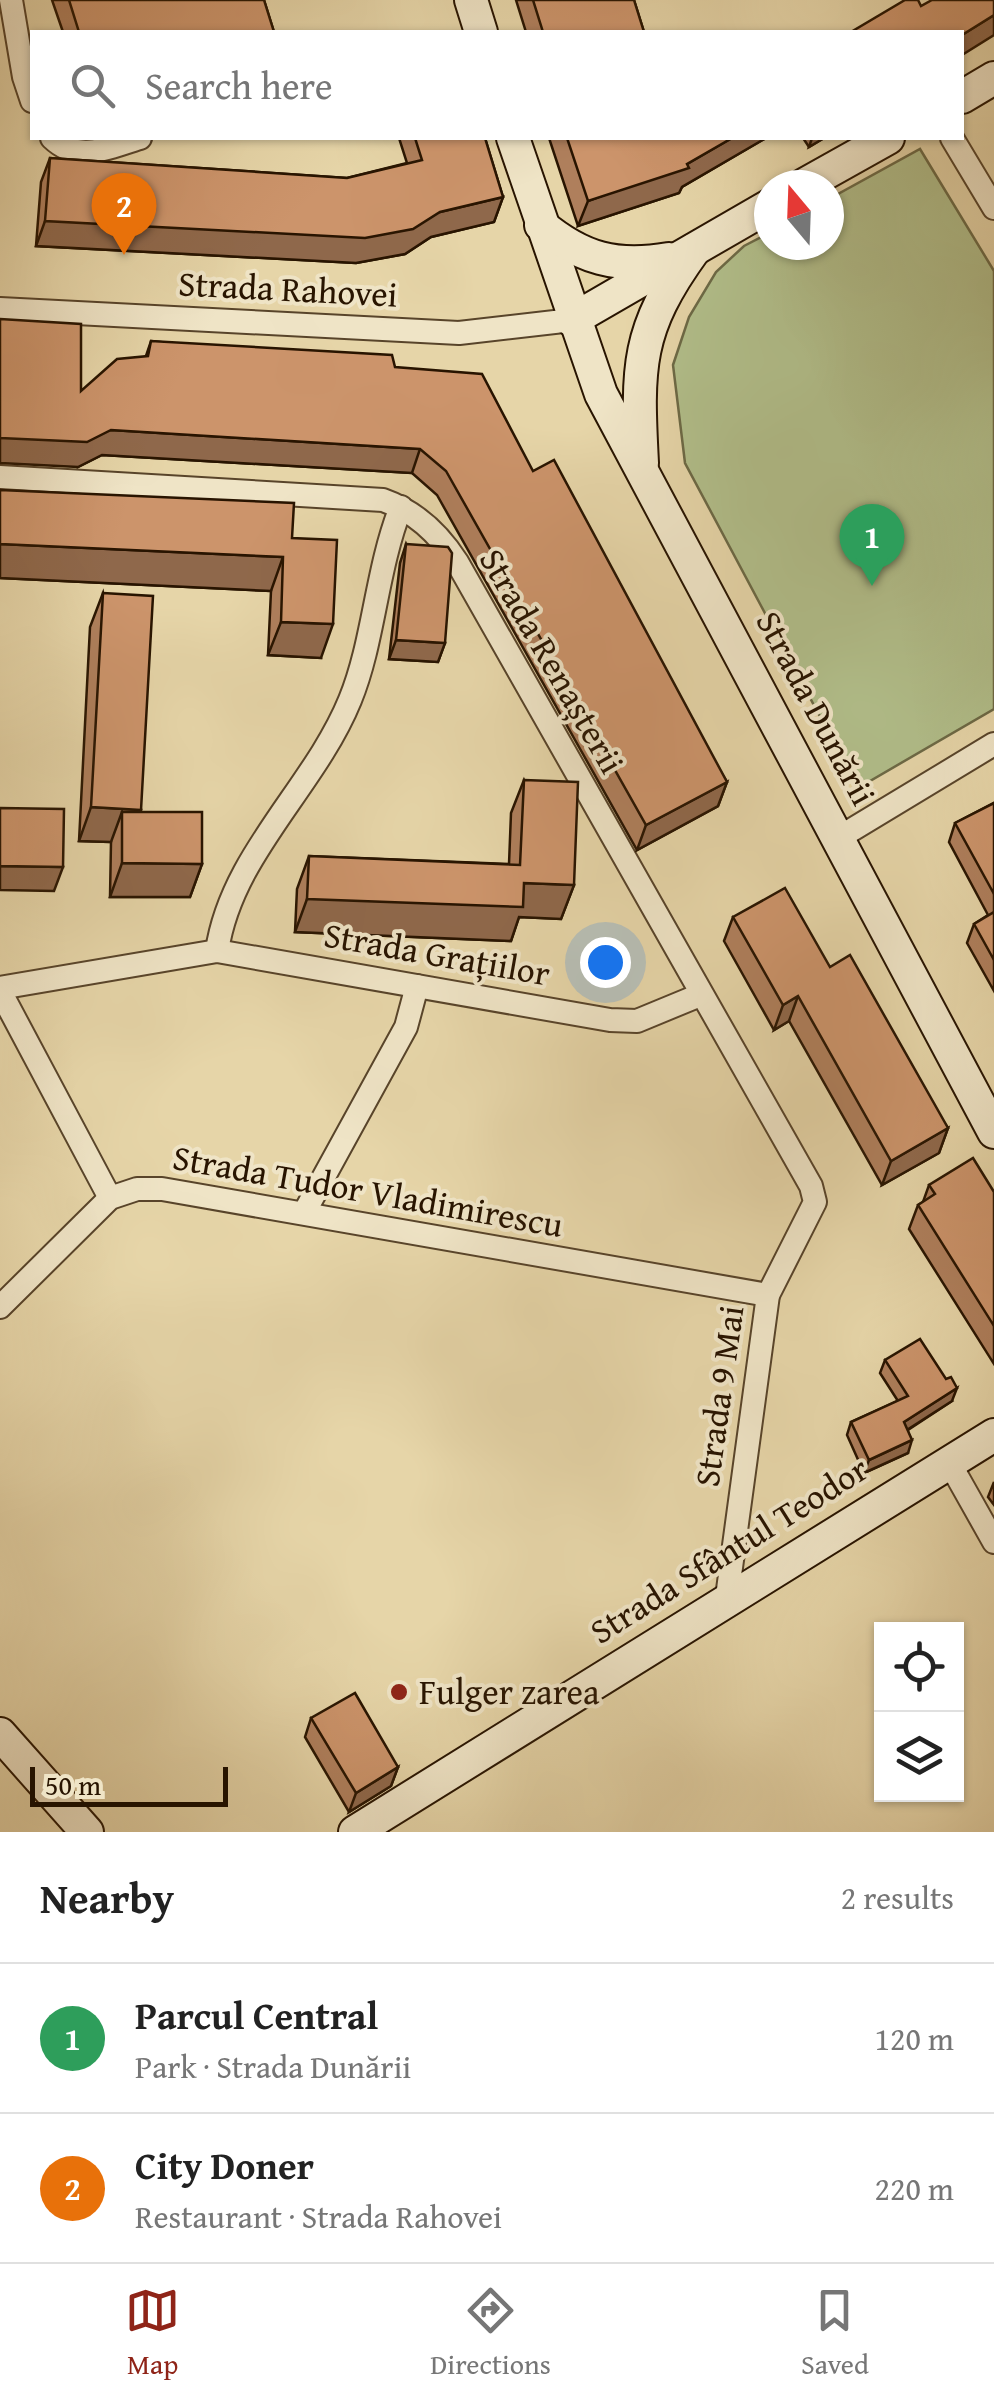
<!DOCTYPE html>
<html lang="en">
<head>
<meta charset="utf-8">
<style>
  body { margin:0; font-family:"Gentium Book Plus",serif; background:#f2f2f2; color:#222 }
  .controls { position:absolute; right:30px; bottom:30px; display:grid; overflow:hidden; border-radius:0px; box-shadow:0 2px 8px #0004 }
  .controls button { width:90px; height:90px; display:grid; place-items:center; padding:0; border:0; border-bottom:2px solid #e0e0e0; background:#fff; color:#222; font:50px sans-serif }
  .compass { position:absolute; left:754px; top:170px; width:90px; height:90px; border-radius:50%; background:#fff; box-shadow:0 2px 8px #0004; rotate:341deg }
  .scale { position:absolute; left:30px; bottom:25px; width:198px; box-sizing:border-box; padding-left:10px; border:5px solid #281400; border-top:0; font-size:28px; line-height:35px; white-space:nowrap; color:#281400; -webkit-text-stroke:8px #efe4c6; paint-order:stroke }
  .you { position:absolute; left:605px; top:962px; width:35px; height:35px; margin:-25px; border:8px solid #fff; border-radius:50%; background:#1a73e8; box-shadow:0 0 0 15px #1a73e833 }
  .badge { display:grid; place-items:center; width:65px; height:65px; border-radius:50%; background:#8f2418; color:#fff; font-size:32px; font-weight:700 }
  .pin { position:absolute; translate:-50% -82px; filter:drop-shadow(0 2px 5px #0008) }
  .pin::after { content:''; position:absolute; top:52px; width:35px; height:30px; background:inherit; clip-path:polygon(0 0,100% 0,50% 100%) }
  .list { margin:0; padding:0; list-style:none }
  h2 { display:flex; justify-content:space-between; align-items:center; height:130px; margin:0; padding:0 40px; font-size:42px }
  h2 small { font-size:32px; font-weight:400; color:#767676 }
  .list li { display:grid; grid-template-columns:65px 1fr auto; gap:30px; align-items:center; box-sizing:border-box; height:150px; padding:0 40px; border-top:2px solid #e0e0e0 }
  .list b { display:block; font-size:38px; white-space:nowrap }
  .list p { margin:0; font-size:32px; white-space:nowrap; color:#767676 }
  .list em { font-size:32px; font-style:normal; color:#767676 }
  .icon { flex:none; width:55px; height:55px; fill:none; stroke:currentColor; stroke-width:2; stroke-linecap:round; stroke-linejoin:round }
  .map { position:relative; flex:none; width:994px; height:1832px; overflow:hidden }
  .search { position:absolute; background:#fff; box-shadow:0 2px 8px #0004; left:30px; right:30px; top:30px; height:110px; display:flex; align-items:center; gap:25px; box-sizing:border-box; padding:0 35px; border-radius:0px; color:#767676; font-size:38px }
  .sheet { height:430px; background:#fff }
  nav { display:flex; justify-content:space-around; align-items:center; box-sizing:border-box; height:140px; border-top:2px solid #e0e0e0; background:#fff; font-size:28px; color:#767676 }
  nav a { display:grid; justify-items:center; gap:5px }
  nav .on { color:#8f2418 }
  .map>svg:first-child { display:block }
  .green { fill:#b1be8a; stroke:#6c6945; stroke-width:2.5 }
  .lines { fill:none; stroke-linecap:round; stroke-linejoin:round }
  .street-casing { stroke:#58442a; stroke-width:26 }
  .secondary-casing { stroke:#281400; stroke-width:36 }
  .street { stroke:#efe4c6; stroke-width:22 }
  .secondary { stroke:#efe4c6; stroke-width:32 }
  .wall { fill:#af7f5c; stroke:#281400; stroke-width:2.5 }
  .shaded-wall { fill:#8f684b; stroke:#281400; stroke-width:2.5 }
  .building { fill:#cc946b; stroke:#281400; stroke-width:2.5 }
  .poi-dot { fill:#8f2418; stroke:#efe4c6; stroke-width:4 }
  .labels { text-anchor:middle; stroke-width:8; stroke-linejoin:round; paint-order:stroke }
  .street-label { font-size:35px; fill:#281400; stroke:#efe4c6 }
  .poi-label { font-size:35px; fill:#281400; stroke:#efe4c6; text-anchor:start }
</style>
</head>
<body>
<div class="map">
<svg width="994" height="1832" viewBox="0 0 994 1832">
  <rect width="100%" height="100%" fill="#e6d5a8"/>
  <filter id="stains"><feTurbulence type="fractalNoise" baseFrequency=".002" numOctaves="4"/><feColorMatrix values="0 0 0 0 .2 0 0 0 0 .09 0 0 0 0 .02 0 0 0 .5 -.17"/></filter>
  <radialGradient id="worn" r=".72"><stop offset=".6" stop-color="#630" stop-opacity="0"/><stop offset="1" stop-color="#630" stop-opacity=".3"/></radialGradient>
  <path class="green" d="M 920,149 L 994,271 L 994,709 L 858,788 L 685,463 L 673,365 L 689,317 L 716,272 L 744,246 L 769,233 L 769,245 L 829,245 L 829,199 Z"/>
  <g class="lines">
    <defs>
      <g id="street">
        <path d="M 11,0 L 24,77 L 32,101"/>
        <path d="M 52,138 C 79,164 109,147 140,138"/>
        <path d="M 952,138 L 994,208"/>
        <path d="M 0,309 L 459,333 L 572,320"/>
        <path d="M 0,477 L 383,500 C 414,511 439,534 457,562 L 811,1186 L 815,1202 L 768,1295 L 727,1597"/>
        <path d="M 840,837 L 994,744"/>
        <path d="M 217,951 C 231,855 314,788 350,700 C 374,642 376,570 401,507"/>
        <path d="M 0,988 L 217,951 L 610,1020 L 637,1021 L 700,995"/>
        <path d="M 0,991 L 110,1198"/>
        <path d="M 304,1213 L 406,1027 L 417,986"/>
        <path d="M 0,1307 L 110,1198 L 137,1189 L 162,1189 L 768,1295"/>
        <path d="M 949,1462 L 994,1542"/>
      </g>
      <g id="secondary">
        <path d="M 471,0 L 481,32"/>
        <path d="M 962,97 L 994,78"/>
        <path d="M 513,138 L 601,394 L 994,1132"/>
        <path d="M 804,185 L 888,138"/>
        <path d="M 541,225 C 582,259 616,268 669,259"/>
        <path d="M 572,320 L 769,206"/>
        <path d="M 642,463 C 637,367 636,330 694,250"/>
        <path d="M 0,1734 L 87,1832"/>
        <path d="M 355,1832 L 994,1435"/>
      </g>
    </defs>
    <use href="#street" class="street-casing"/>
    <use href="#secondary" class="secondary-casing"/>
    <use href="#street" class="street"/>
    <use href="#secondary" class="secondary"/>
  </g>
  <g class="wall">
    <path d="M 52,0 L 264,0 L 274,32 L 63,32 Z"/>
    <path d="M 516,0 L 634,0 L 644,32 L 526,32 Z"/>
    <path d="M 399,138 L 485,138 L 503,197 L 494,222 L 431,237 L 405,254 L 356,263 L 36,246 L 41,182 L 50,158 L 347,178 L 407,163 Z"/>
    <path d="M 549,138 L 766,138 L 682,187 L 679,193 L 578,226 Z"/>
    <path d="M 803,138 L 824,138 L 809,147 Z"/>
    <path d="M 151,341 L 395,367 L 533,471 L 727,782 L 718,806 L 637,850 L 437,495 L 412,473 L 102,455 L 78,467 L 81,391 L 146,356 Z"/>
    <path d="M 292,538 L 321,658 L 268,655 L 271,591 L 0,578 Z"/>
    <path d="M 406,544 L 445,643 L 438,662 L 389,659 L 400,563 Z"/>
    <path d="M 103,593 L 140,812 L 202,864 L 190,897 L 110,897 L 111,842 L 79,841 L 90,627 Z"/>
    <path d="M 524,780 L 574,885 L 561,919 L 519,917 L 511,941 L 295,932 L 297,889 L 309,856 L 509,864 L 511,813 Z"/>
    <path d="M 994,803 L 994,991 L 967,943 L 974,924 L 988,915 L 949,842 L 955,823 Z"/>
    <path d="M 733,917 L 830,967 L 948,1128 L 939,1153 L 882,1185 L 789,1021 L 774,1030 L 724,941 Z"/>
    <path d="M 929,1185 L 994,1192 L 994,1364 L 909,1229 L 918,1205 L 923,1202 Z"/>
    <path d="M 885,1360 L 952,1401 L 908,1430 L 908,1453 L 864,1473 L 847,1435 L 851,1422 L 898,1401 L 880,1373 Z"/>
    <path d="M 994,1482 L 994,1505 L 988,1497 Z"/>
    <path d="M 311,1718 L 398,1767 L 391,1786 L 349,1812 L 305,1737 Z"/>
  </g>
  <g class="shaded-wall">
    <path d="M 994,15 L 994,35 L 962,55 L 962,35 Z"/>
    <path d="M 732,138 L 766,138 L 682,187 L 679,193 L 578,226 L 588,201 L 687,164 Z"/>
    <path d="M 812,138 L 824,138 L 809,147 Z"/>
    <path d="M 503,197 L 494,222 L 431,237 L 405,254 L 356,263 L 36,246 L 45,221 L 440,212 Z"/>
    <path d="M 111,430 L 420,449 L 412,473 L 102,455 L 78,467 L 0,463 L 0,438 Z"/>
    <path d="M 0,544 L 283,557 L 271,591 L 0,578 Z"/>
    <path d="M 281,622 L 333,624 L 321,658 L 268,655 Z"/>
    <path d="M 396,640 L 445,643 L 438,662 L 389,659 Z"/>
    <path d="M 727,782 L 718,806 L 637,850 L 646,825 Z"/>
    <path d="M 91,807 L 141,810 L 129,843 L 122,812 L 111,842 L 79,841 Z"/>
    <path d="M 122,863 L 202,864 L 190,897 L 110,897 Z"/>
    <path d="M 0,866 L 63,867 L 54,891 L 0,890 Z"/>
    <path d="M 524,883 L 574,885 L 561,919 L 519,917 L 511,941 L 295,932 L 307,899 Z"/>
    <path d="M 798,996 L 789,1021 L 774,1030 L 783,1005 Z"/>
    <path d="M 948,1128 L 939,1153 L 882,1185 L 891,1161 Z"/>
    <path d="M 957,1388 L 952,1401 L 899,1435 L 904,1422 Z"/>
    <path d="M 912,1440 L 908,1453 L 864,1473 L 869,1460 Z"/>
    <path d="M 398,1767 L 391,1786 L 349,1812 L 356,1793 Z"/>
  </g>
  <g class="building">
    <path d="M 69,0 L 264,0 L 274,32 L 79,32 Z"/>
    <path d="M 533,0 L 634,0 L 644,32 L 543,32 Z"/>
    <path d="M 905,0 L 918,0 L 921,6 L 932,0 L 994,0 L 994,15 L 962,35 L 962,32 L 851,32 Z"/>
    <path d="M 415,138 L 485,138 L 503,197 L 440,212 L 413,229 L 365,238 L 45,221 L 50,158 L 347,178 L 422,160 Z"/>
    <path d="M 567,138 L 732,138 L 687,164 L 689,168 L 588,201 Z"/>
    <path d="M 0,319 L 81,324 L 81,391 L 117,359 L 148,356 L 151,341 L 392,355 L 395,367 L 482,374 L 533,471 L 554,460 L 727,782 L 646,825 L 446,471 L 420,449 L 111,430 L 87,442 L 0,438 Z"/>
    <path d="M 0,490 L 294,503 L 292,538 L 337,540 L 333,624 L 281,622 L 283,557 L 0,544 Z"/>
    <path d="M 406,544 L 448,547 L 452,553 L 445,643 L 396,640 Z"/>
    <path d="M 103,593 L 153,596 L 141,810 L 91,807 Z"/>
    <path d="M 524,780 L 578,782 L 574,885 L 524,883 L 523,907 L 307,899 L 309,856 L 520,865 Z"/>
    <path d="M 994,803 L 994,894 L 955,823 Z"/>
    <path d="M 0,808 L 64,809 L 63,867 L 0,866 Z"/>
    <path d="M 122,812 L 202,812 L 202,864 L 122,863 Z"/>
    <path d="M 785,888 L 830,967 L 850,955 L 948,1128 L 891,1161 L 798,996 L 783,1005 L 733,917 Z"/>
    <path d="M 994,912 L 994,960 L 974,924 Z"/>
    <path d="M 973,1158 L 994,1192 L 994,1326 L 918,1205 L 935,1194 L 929,1185 Z"/>
    <path d="M 920,1339 L 946,1379 L 951,1377 L 957,1388 L 904,1422 L 912,1440 L 869,1460 L 851,1422 L 908,1396 L 885,1360 Z"/>
    <path d="M 355,1693 L 398,1767 L 356,1793 L 311,1718 Z"/>
  </g>
  <circle class="poi-dot" cx="399" cy="1692" r="10"/>
  <g class="labels">
    <g class="street-label">
      <text transform="translate(288 289) rotate(3)" y="12">Strada Rahovei</text>
      <text transform="translate(552 661) rotate(60)" y="12">Strada Renașterii</text>
      <text transform="translate(816 708) rotate(62)" y="12">Strada Dunării</text>
      <text transform="translate(437 954) rotate(10)" y="12">Strada Grațiilor</text>
      <text transform="translate(368 1191) rotate(10)" y="12">Strada Tudor Vladimirescu</text>
      <text transform="translate(719 1396) rotate(-82)" y="12">Strada 9 Mai</text>
      <text transform="translate(729 1550) rotate(-32)" y="12">Strada Sfântul Teodor</text>
    </g>
    <g class="poi-label">
      <text x="419" y="1704">Fulger zarea</text>
    </g>
  </g>
  <rect width="100%" height="100%" filter="url(#stains)"/>
  <rect width="100%" height="100%" fill="url(#worn)"/>
</svg>
<div class="controls">
<button><svg class="icon" aria-label="locate" viewBox="0 0 24 24"><circle cx="12" cy="12" r="6"/><path d="M12 2v4M12 18v4M2 12h4M18 12h4"/></svg></button>
<button><svg class="icon" aria-label="layers" viewBox="0 0 24 24"><path d="M12 4l9 5-9 5-9-5zM3 14l9 5 9-5"/></svg></button>
</div>
<svg class="compass" viewBox="-18 -18 36 36"><path d="M0-13l5 13h-10z" fill="#e53935"/><path d="M0 13l5-13h-10z" fill="#767676"/></svg>
<div class="scale">50 m</div>
<div class="you"></div>
<div class="pin badge" style="left:872px;top:586px;background:#2e9e5b">1</div>
<div class="pin badge" style="left:124px;top:255px;background:#e8710a">2</div>
<div class="search"><svg class="icon" aria-label="search" viewBox="0 0 24 24"><circle cx="10" cy="10" r="6"/><path d="M15 15l6 6"/></svg>Search here</div>
</div>
<section class="sheet">
<h2>Nearby<small>2 results</small></h2>
<ul class="list">
<li><span class="badge" style="background:#2e9e5b">1</span><div><b>Parcul Central</b><p>Park · Strada Dunării</p></div><em>120 m</em></li>
<li><span class="badge" style="background:#e8710a">2</span><div><b>City Doner</b><p>Restaurant · Strada Rahovei</p></div><em>220 m</em></li>
</ul>
</section>
<nav>
<a class="on"><svg class="icon" aria-label="map" viewBox="0 0 24 24"><path d="M3 6l6-2 6 2 6-2v14l-6 2-6-2-6 2zM9 4v14M15 6v14"/></svg>Map</a>
<a><svg class="icon" aria-label="directions" viewBox="0 0 24 24"><path d="M12 3l9 9-9 9-9-9zM9 14v-3h6M13 9l2 2-2 2"/></svg>Directions</a>
<a><svg class="icon" aria-label="saved" viewBox="0 0 24 24"><path d="M7 4h10v16l-5-4-5 4z"/></svg>Saved</a>
</nav>
</body>
</html>
